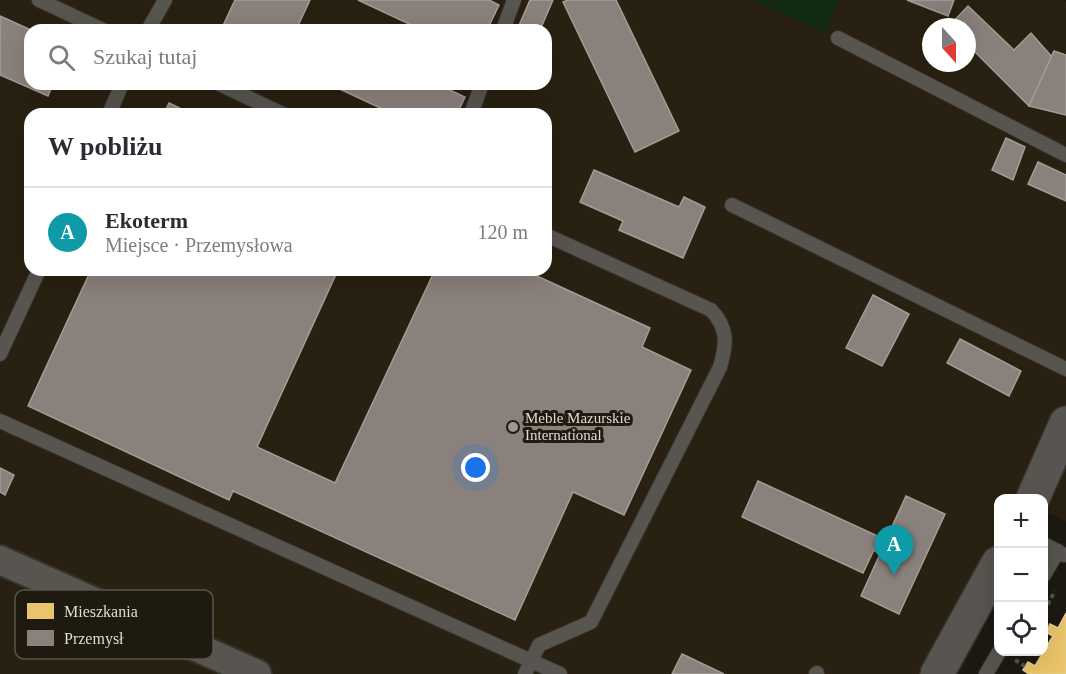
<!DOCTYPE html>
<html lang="pl">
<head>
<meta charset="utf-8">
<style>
  body { margin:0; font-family:"Times New Roman",serif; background:#f7f7f7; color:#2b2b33 }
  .controls { position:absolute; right:18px; bottom:18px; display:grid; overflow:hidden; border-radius:12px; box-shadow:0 6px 24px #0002 }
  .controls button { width:54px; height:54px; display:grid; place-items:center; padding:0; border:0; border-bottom:2px solid #e1e1e2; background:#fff; color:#2b2b33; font:30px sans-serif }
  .compass { position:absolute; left:922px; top:18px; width:54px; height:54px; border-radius:50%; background:#fff; box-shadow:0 6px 24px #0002; rotate:159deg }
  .you { position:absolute; left:476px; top:468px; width:21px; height:21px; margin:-15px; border:4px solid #fff; border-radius:50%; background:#1a73e8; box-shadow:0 0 0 9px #1a73e833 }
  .badge { display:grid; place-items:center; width:39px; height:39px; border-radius:50%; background:#5d5c5d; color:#fff; font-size:20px; font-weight:700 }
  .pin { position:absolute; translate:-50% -50px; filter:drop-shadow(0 2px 3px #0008) }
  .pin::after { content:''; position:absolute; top:32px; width:21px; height:18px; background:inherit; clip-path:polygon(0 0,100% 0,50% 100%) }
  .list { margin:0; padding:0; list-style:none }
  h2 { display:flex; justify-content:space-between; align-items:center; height:78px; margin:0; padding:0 24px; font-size:26px }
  h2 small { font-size:20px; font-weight:400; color:#7c7c81 }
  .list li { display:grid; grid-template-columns:39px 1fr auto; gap:18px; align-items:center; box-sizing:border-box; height:90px; padding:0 24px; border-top:2px solid #e1e1e2 }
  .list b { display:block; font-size:22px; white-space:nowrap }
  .list p { margin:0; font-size:20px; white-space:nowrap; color:#7c7c81 }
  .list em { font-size:20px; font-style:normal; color:#7c7c81 }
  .icon { flex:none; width:33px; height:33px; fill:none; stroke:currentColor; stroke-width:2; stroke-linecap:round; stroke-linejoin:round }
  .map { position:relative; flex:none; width:1066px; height:674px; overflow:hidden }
  .search { position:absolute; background:#fff; box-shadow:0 6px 24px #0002; left:24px; top:24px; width:528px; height:66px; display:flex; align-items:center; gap:15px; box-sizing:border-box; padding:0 21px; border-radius:18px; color:#7c7c81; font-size:22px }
  .panel { position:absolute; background:#fff; box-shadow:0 6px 24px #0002; left:24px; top:108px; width:528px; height:168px; border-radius:18px }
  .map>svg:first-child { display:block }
  .built { fill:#282111; fill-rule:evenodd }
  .green { fill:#122a12 }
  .homes { fill:#e9c46a; stroke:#e6cb8a; stroke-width:1.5 }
  .industry { fill:#8a817c; stroke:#a49c96; stroke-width:1.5 }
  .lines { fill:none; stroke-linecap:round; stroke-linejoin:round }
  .lane-casing { stroke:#35332e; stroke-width:16 }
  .street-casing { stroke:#35332e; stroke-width:32 }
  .secondary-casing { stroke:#35332e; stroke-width:36 }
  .path { stroke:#53514d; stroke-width:4; stroke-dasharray:4.5 3; stroke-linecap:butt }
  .lane { stroke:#585450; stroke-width:14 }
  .street { stroke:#585450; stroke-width:28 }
  .secondary { stroke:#585450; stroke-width:33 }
  .poi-dot { fill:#9b9890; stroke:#1f1a0f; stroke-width:2 }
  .labels { text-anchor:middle; stroke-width:6; stroke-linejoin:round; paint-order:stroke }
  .poi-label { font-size:15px; fill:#dfdcd4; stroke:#1f1a0f; text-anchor:start }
  .key { fill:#1f1a0f; stroke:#59544a; stroke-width:1.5 }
  .key-label { font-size:16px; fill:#dfdcd4 }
</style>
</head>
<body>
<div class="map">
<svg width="1066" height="674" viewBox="0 0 1066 674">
  <rect width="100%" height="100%" fill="#1c1912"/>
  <path class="built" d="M 0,0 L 753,0 L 823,32 L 840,0 L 1060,0 L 1066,2 L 1066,521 L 1044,511 L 1044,498 L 998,498 L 998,565 L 938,674 L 0,674 ZM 931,27 L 967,27 L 967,63 L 931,63 ZM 30,30 L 546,30 L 546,84 L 30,84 ZM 30,114 L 546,114 L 546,270 L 30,270 Z"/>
  <path class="green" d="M 753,0 L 840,0 L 824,32 Z"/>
  <path class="homes" d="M 1066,613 L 1066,674 L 1029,674 L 1023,670 L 1028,662 L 1035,666 L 1053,636 L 1045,632 L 1048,627 L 1050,624 L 1058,628 Z"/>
  <g class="industry">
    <path d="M 235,0 L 310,0 L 296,30 L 221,30 Z"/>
    <path d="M 358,0 L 489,0 L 499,5 L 487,30 L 422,30 Z"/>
    <path d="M 530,0 L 553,0 L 540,30 L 517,30 Z"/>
    <path d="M 568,0 L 616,0 L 679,131 L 635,152 L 563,2 Z"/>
    <path d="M 907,0 L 954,0 L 948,16 Z"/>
    <path d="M 968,6 L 1014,50 L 1031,33 L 1052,57 L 1029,106 L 967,44 L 967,27 L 949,26 Z"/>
    <path d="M 0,16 L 31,30 L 30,84 L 53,84 L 48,96 L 0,75 Z"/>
    <path d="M 1054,51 L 1066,55 L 1066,115 L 1029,106 Z"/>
    <path d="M 329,84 L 437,84 L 465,97 L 457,114 L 393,114 Z"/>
    <path d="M 169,103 L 192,114 L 164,114 Z"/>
    <path d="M 1006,138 L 1025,147 L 1013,180 L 992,170 Z"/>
    <path d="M 1038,162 L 1066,175 L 1066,201 L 1028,184 Z"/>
    <path d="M 594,170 L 679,207 L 684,197 L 705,207 L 683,258 L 619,230 L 623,221 L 580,202 Z"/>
    <path d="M 91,270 L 338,270 L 257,447 L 335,483 L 435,270 L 524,270 L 650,328 L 642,347 L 691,370 L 624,515 L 573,492 L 515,620 L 233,491 L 229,500 L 28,406 Z"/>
    <path d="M 873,295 L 909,314 L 882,366 L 846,348 Z"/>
    <path d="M 960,339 L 1021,371 L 1009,396 L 947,363 Z"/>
    <path d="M 0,468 L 14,475 L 5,495 L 0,492 Z"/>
    <path d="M 758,481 L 880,537 L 863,573 L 742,517 Z"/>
    <path d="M 906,496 L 945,514 L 899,614 L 861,596 L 880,554 L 873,550 L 878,541 L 884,544 Z"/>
    <path d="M 682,654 L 724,674 L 672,674 Z"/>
  </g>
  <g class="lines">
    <defs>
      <g id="lane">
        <path d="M 39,0 L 103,30"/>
        <path d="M 148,30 L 165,0"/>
        <path d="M 503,30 L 514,0"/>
        <path d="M 838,38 L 1066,155"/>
        <path d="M 219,84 L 283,114"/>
        <path d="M 109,114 L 122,84"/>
        <path d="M 471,114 L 482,84"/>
        <path d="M 732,205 L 1066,369"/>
        <path d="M 0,354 L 39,270"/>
        <path d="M 0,421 L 560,674"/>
        <path d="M 1044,544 L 1064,555"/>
        <path d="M 1044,575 L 1058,551"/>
        <path d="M 525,674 L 539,645 L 591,622 L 720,367 C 727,343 728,328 711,310 L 546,235"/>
        <path d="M 816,674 L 817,673"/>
        <path d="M 986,674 L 999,652"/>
      </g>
      <path id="street" d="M 0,560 L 257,674"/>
      <g id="secondary">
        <path d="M 1033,498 L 1066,423"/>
        <path d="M 937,674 L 998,563"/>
      </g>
    </defs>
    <use href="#lane" class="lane-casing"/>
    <use href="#street" class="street-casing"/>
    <use href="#secondary" class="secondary-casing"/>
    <g class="path">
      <path d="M 1044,611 L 1055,591"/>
      <path d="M 1044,625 L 1048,627"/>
      <path d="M 1015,660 L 1025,666"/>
    </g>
    <use href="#lane" class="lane"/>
    <use href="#street" class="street"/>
    <use href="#secondary" class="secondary"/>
  </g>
  <circle class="poi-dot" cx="513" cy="427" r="6"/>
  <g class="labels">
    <g class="poi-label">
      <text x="525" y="423">Meble Mazurskie<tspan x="525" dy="17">International</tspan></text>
    </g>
  </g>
  <rect x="15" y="590" width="198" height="69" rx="9" class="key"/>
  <rect x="27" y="603" width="27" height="16" fill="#e9c46a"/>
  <rect x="27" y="630" width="27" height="16" fill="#8a817c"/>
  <g class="key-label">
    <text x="64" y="617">Mieszkania</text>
    <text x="64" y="644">Przemysł</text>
  </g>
</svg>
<div class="controls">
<button>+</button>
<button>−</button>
<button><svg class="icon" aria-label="locate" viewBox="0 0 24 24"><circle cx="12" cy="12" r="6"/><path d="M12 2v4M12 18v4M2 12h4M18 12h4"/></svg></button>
</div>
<svg class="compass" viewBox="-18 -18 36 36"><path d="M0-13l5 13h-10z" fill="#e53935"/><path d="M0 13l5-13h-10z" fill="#7c7c81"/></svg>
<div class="you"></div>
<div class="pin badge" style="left:894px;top:575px;background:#0f9aa8">A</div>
<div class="search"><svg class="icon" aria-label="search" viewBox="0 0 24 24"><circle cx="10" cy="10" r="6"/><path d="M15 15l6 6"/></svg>Szukaj tutaj</div>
<section class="panel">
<h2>W pobliżu<small></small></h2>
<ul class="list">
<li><span class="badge" style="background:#0f9aa8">A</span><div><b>Ekoterm</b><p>Miejsce · Przemysłowa</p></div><em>120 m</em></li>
</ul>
</section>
</div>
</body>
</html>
